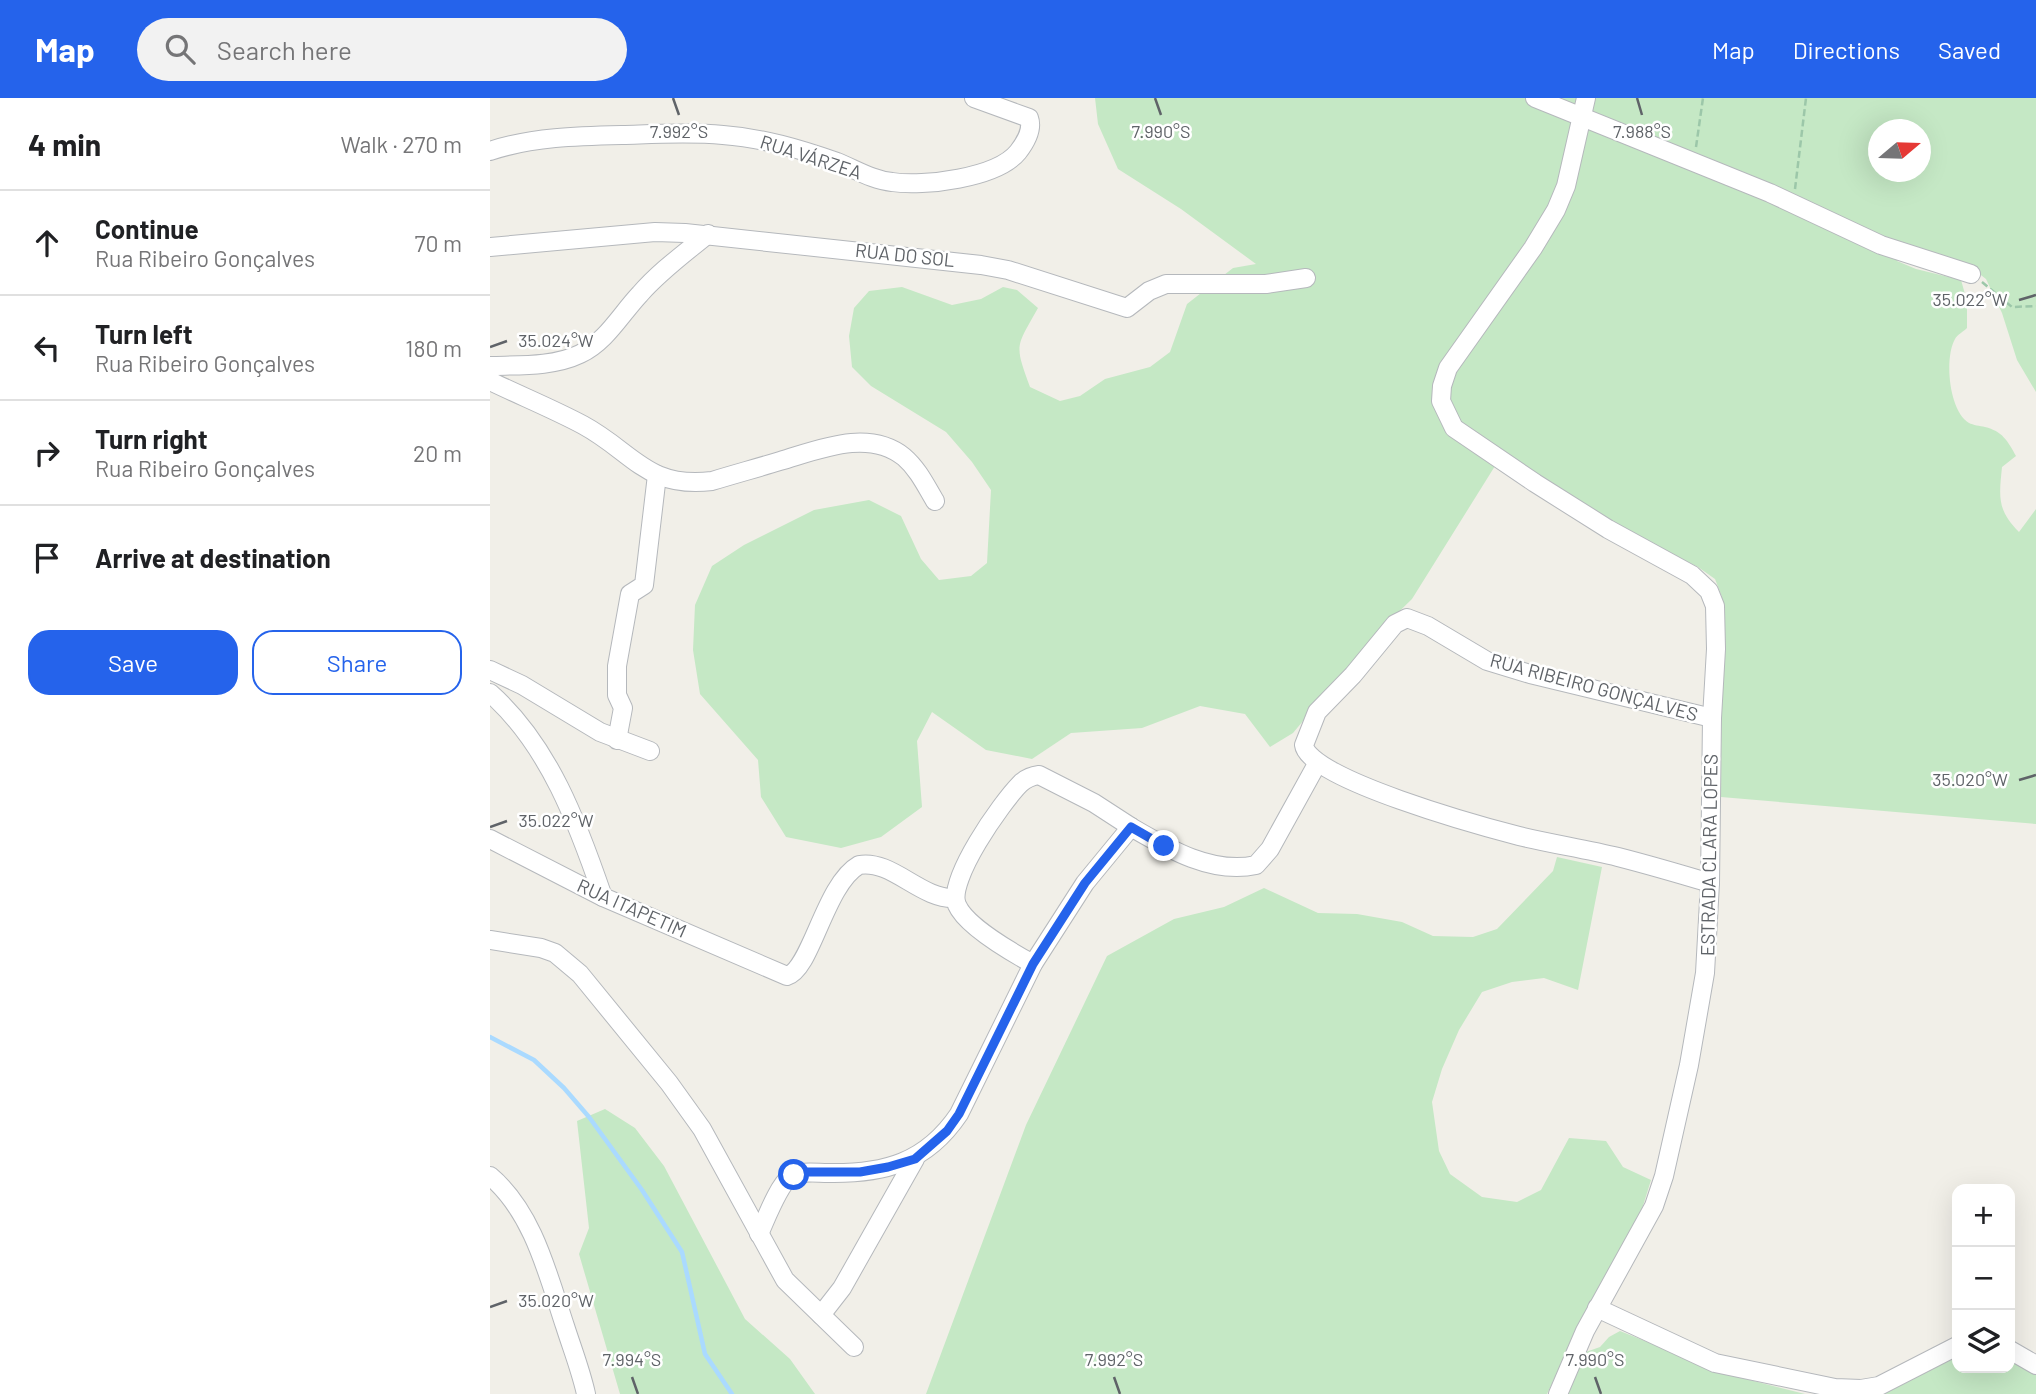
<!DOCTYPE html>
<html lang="en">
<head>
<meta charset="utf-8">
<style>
  body { margin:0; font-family:Barlow,sans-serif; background:#f2f2f2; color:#202124 }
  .controls { position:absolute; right:21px; bottom:21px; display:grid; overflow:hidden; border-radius:14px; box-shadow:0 7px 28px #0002 }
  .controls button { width:63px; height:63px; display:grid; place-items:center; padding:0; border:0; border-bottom:2px solid #e0e0e0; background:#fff; color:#202124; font:35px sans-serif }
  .compass { position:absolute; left:1378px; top:21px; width:63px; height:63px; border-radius:50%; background:#fff; box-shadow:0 7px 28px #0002; rotate:71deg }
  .stop { position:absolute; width:21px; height:21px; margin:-16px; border:5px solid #2563eb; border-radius:50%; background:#fff }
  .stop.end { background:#2563eb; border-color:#fff; box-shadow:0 2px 7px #0008 }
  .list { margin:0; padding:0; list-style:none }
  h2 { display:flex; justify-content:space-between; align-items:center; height:91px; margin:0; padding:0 28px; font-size:30px }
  h2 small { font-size:23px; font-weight:400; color:#757577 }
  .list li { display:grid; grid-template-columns:46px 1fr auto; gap:21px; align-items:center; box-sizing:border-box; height:105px; padding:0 28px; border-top:2px solid #e0e0e0 }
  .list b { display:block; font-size:26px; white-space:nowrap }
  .list p { margin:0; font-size:23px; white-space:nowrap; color:#757577 }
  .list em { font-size:23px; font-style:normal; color:#757577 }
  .actions { display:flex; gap:14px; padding:21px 28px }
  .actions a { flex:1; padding:16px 0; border:2px solid #2563eb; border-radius:21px; text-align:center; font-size:24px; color:#2563eb }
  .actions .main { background:#2563eb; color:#fff }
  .icon { flex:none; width:38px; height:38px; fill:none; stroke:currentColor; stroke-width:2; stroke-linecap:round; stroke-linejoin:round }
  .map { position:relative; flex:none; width:1546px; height:1296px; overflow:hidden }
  header { display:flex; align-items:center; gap:42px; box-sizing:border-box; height:98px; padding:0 35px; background:#2563eb; color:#fff }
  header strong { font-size:33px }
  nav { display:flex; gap:38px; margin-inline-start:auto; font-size:24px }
  .search { width:490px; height:63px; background:#f2f2f2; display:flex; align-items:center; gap:18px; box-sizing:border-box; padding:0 24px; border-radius:38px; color:#757577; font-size:26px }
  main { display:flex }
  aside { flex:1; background:#fff }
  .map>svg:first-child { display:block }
  .green { fill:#c5e8c5; fill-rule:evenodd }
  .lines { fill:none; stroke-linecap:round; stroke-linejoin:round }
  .stream { stroke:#aadaff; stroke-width:4.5 }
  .minor-casing { stroke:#b5b8bc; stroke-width:20 }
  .path { stroke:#9cc7a9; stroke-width:2.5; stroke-dasharray:7 3.5; stroke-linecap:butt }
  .minor { stroke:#fff; stroke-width:18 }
  .route { stroke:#2563eb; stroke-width:9 }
  .ticks { fill:none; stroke:#5f6368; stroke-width:2.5 }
  .labels { text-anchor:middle; stroke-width:5; stroke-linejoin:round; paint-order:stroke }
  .street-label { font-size:19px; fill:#5f6368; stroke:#fff }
  .ticks-label { font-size:18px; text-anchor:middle; fill:#5f6368; stroke:#fff; stroke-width:5; stroke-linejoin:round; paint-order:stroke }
</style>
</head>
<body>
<header>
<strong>Map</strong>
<div class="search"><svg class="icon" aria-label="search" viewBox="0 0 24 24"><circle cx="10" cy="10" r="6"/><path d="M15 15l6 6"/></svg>Search here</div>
<nav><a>Map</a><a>Directions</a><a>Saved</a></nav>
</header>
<main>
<aside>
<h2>4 min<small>Walk · 270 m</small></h2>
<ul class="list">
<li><svg class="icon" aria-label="ahead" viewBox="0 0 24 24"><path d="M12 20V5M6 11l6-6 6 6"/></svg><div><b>Continue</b><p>Rua Ribeiro Gonçalves</p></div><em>70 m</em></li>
<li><svg class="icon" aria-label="left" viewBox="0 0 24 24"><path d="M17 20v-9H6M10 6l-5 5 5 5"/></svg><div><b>Turn left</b><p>Rua Ribeiro Gonçalves</p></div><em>180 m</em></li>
<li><svg class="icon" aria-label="right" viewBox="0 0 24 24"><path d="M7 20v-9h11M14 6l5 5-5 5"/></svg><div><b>Turn right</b><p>Rua Ribeiro Gonçalves</p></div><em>20 m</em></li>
<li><svg class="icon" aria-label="arrive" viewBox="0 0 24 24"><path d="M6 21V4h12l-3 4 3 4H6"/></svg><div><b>Arrive at destination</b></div></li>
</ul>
<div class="actions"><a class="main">Save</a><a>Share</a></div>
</aside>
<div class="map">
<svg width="1546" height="1296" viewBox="0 0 1546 1296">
  <rect width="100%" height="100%" fill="#f1efe8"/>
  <g class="green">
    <path d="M 605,0 L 1546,0 L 1546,294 L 1527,262 L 1512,215 L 1496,181 L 1478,167 L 1412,146 L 1407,163 L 1426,171 L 1471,182 L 1477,203 L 1477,230 C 1474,233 1467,237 1465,241 C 1454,260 1459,313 1479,325 C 1483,327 1490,328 1495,329 C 1512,333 1518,343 1526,358 L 1512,369 C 1509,399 1507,412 1529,434 L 1546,411 L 1546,726 L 1231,699 L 1232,499 L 1225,481 L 1208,469 L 1005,368 L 922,501 L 882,540 L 803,635 L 780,649 L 755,616 L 710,608 L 652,630 L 581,635 L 542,661 L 496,652 L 442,614 L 427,643 L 432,709 L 391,739 L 351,750 L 296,739 L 271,699 L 268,662 L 210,596 L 203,552 L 205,507 L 222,468 L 254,447 L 324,412 L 379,402 L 411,418 L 431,461 L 449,482 L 481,478 L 497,465 L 501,392 L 482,364 L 456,334 L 381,288 L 362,269 L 359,238 L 364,210 L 379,193 L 412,189 L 462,207 L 491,201 L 513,189 L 527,192 L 548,210 C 526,250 524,245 540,289 L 570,303 L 590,298 L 615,281 L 660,269 L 680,254 L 697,206 L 743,170 L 766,166 L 691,111 L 628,71 L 608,26 ZM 1388,32 L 1430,32 L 1430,74 L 1388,74 Z"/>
    <path d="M 1067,759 L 1112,769 L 1088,892 L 1054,880 L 1022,884 L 992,894 L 969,932 L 952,971 L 942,1004 L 949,1053 L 960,1076 L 992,1099 L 1027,1104 L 1051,1092 L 1079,1040 L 1116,1043 L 1133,1069 L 1161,1082 L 1148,1124 L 1097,1211 L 1057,1296 L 436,1296 L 536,1027 L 617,858 L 684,821 L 734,809 L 774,790 L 828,815 L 867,816 L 912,824 L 943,838 L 983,839 L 1007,831 L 1063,773 Z"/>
    <path d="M 115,1011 L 145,1030 L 174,1068 L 255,1221 L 300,1261 L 325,1296 L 130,1296 L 89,1156 L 99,1130 L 87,1023 Z"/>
    <path d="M 1130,1233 L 1240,1277 L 1315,1296 L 1075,1296 L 1093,1255 L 1110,1249 L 1119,1239 Z"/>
    <path d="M 1467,1256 L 1467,1270 L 1520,1270 L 1520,1260 L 1546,1275 L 1546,1296 L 1381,1296 Z"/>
  </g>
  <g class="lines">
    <path class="stream" d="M 0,939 L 44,962 L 74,990 L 99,1019 L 152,1092 L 192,1154 L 215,1256 L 242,1296"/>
    <defs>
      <g id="minor">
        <path d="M 1045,0 L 1280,95 L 1391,147 L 1481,176"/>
        <path d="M 0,53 C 42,39 88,38 132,37 C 166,36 199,34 233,37 C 273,40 310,51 347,64 C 365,71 382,82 402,84 C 433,89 507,80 528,54 C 535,45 543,31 539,20 L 484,0"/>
        <path d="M 0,149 L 165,134 L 195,135 L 491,167 L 518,172 L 637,210 L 659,193 L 676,186 L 776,186 L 816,180"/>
        <path d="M 0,268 C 29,267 63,269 90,256 C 116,244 131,216 150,196 C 170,173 195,155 218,136"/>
        <path d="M 0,283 C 31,298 63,311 93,327 C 143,354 157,391 222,383 C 245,376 267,370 290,363 C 328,352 378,330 414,359 C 428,371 436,388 445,403"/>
        <path d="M 0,572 L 32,587 L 110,634 L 160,653"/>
        <path d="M 0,595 C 59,647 88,726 113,799"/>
        <path d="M 127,642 L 133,610 L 127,597 L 127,568 L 140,496 L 154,487 L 167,377"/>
        <path d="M 0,741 L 113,799 L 297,878 C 321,872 335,786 369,767 C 402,761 431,802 465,800"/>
        <path d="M 1220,785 C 1190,776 1159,767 1128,759 C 1096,751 1062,746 1029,738 C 994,729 818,681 814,647 L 827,614 L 863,577 L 905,526 L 917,520 L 938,528 L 997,563 L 1040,576 L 1222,620"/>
        <path d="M 0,842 L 51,850 L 65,855 L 90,876 L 179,985 L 212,1031 L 295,1182 L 364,1249"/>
        <path d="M 543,866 C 523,855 476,828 467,807 C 456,783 512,704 530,686 C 535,681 541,678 549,677 L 604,705 L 641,729"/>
        <path d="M 0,1078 C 43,1114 58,1177 75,1228 C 82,1250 91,1273 96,1296"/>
        <path d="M 269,1136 C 276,1121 288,1088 300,1079 C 311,1072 326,1075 338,1075 C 394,1076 436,1065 469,1016 L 543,866 L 595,785 L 641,729 C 677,750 722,777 766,767 L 780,751 L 827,666"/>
        <path d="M 1107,1210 L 1225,1265 L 1345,1290 L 1371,1291 L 1389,1288 L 1467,1248"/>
        <path d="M 331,1217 L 352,1190 L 425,1061"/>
        <path d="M 1520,1252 L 1546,1267"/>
        <path d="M 1068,1296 L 1095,1233 L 1164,1108 L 1174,1078 L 1199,967 L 1215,875 L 1220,785 L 1222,620 L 1226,551 L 1225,508 L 1219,493 L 1202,477 L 1118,431 L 1045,385 L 964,330 L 951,303 L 952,288 L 958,270 L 1043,150 L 1066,112 L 1076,88 L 1096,0"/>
      </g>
    </defs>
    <use href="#minor" class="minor-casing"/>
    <g class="path">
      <path d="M 1206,49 L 1213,0"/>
      <path d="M 1305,91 L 1316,0"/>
      <path d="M 1492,184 L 1522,209 L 1546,208"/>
    </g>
    <use href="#minor" class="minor"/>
  </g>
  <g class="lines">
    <path class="route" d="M 304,1077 L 315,1074 L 370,1074 L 398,1069 L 425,1061 L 457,1033 L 469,1016 L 543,866 L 595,785 L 641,729 L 674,748"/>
  </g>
  <path class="ticks" d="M 183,0 L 189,17M 665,0 L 671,17M 1147,0 L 1152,17M 1529,202 L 1546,197M 0,249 L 17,243M 1529,682 L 1546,677M 0,729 L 17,723M 0,1209 L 17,1203M 142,1279 L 148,1296M 624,1279 L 630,1296M 1105,1279 L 1111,1296"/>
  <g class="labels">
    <g class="street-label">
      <text transform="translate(321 59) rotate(18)" y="7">RUA VÁRZEA</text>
      <text transform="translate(415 157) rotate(6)" y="7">RUA DO SOL</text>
      <text transform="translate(1104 589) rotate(15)" y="7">RUA RIBEIRO GONÇALVES</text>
      <text transform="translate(1219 757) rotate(-89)" y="7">ESTRADA CLARA LOPES</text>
      <text transform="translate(142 810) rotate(24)" y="7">RUA ITAPETIM</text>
    </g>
  </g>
  <g class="ticks-label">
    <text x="189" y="40">7.992°S</text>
    <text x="671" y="40">7.990°S</text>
    <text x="1152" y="40">7.988°S</text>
    <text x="1480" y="208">35.022°W</text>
    <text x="66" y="249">35.024°W</text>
    <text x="1480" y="688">35.020°W</text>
    <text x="66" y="729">35.022°W</text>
    <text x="66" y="1209">35.020°W</text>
    <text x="142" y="1268">7.994°S</text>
    <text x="624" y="1268">7.992°S</text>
    <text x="1105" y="1268">7.990°S</text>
  </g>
</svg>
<div class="controls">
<button>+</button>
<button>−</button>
<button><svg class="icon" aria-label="layers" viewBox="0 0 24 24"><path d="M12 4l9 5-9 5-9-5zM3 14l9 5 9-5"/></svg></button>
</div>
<svg class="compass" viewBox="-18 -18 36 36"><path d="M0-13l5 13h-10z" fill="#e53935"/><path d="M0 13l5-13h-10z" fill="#757577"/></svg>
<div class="stop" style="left:304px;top:1077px"></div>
<div class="stop end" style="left:674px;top:748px"></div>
</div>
</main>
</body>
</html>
